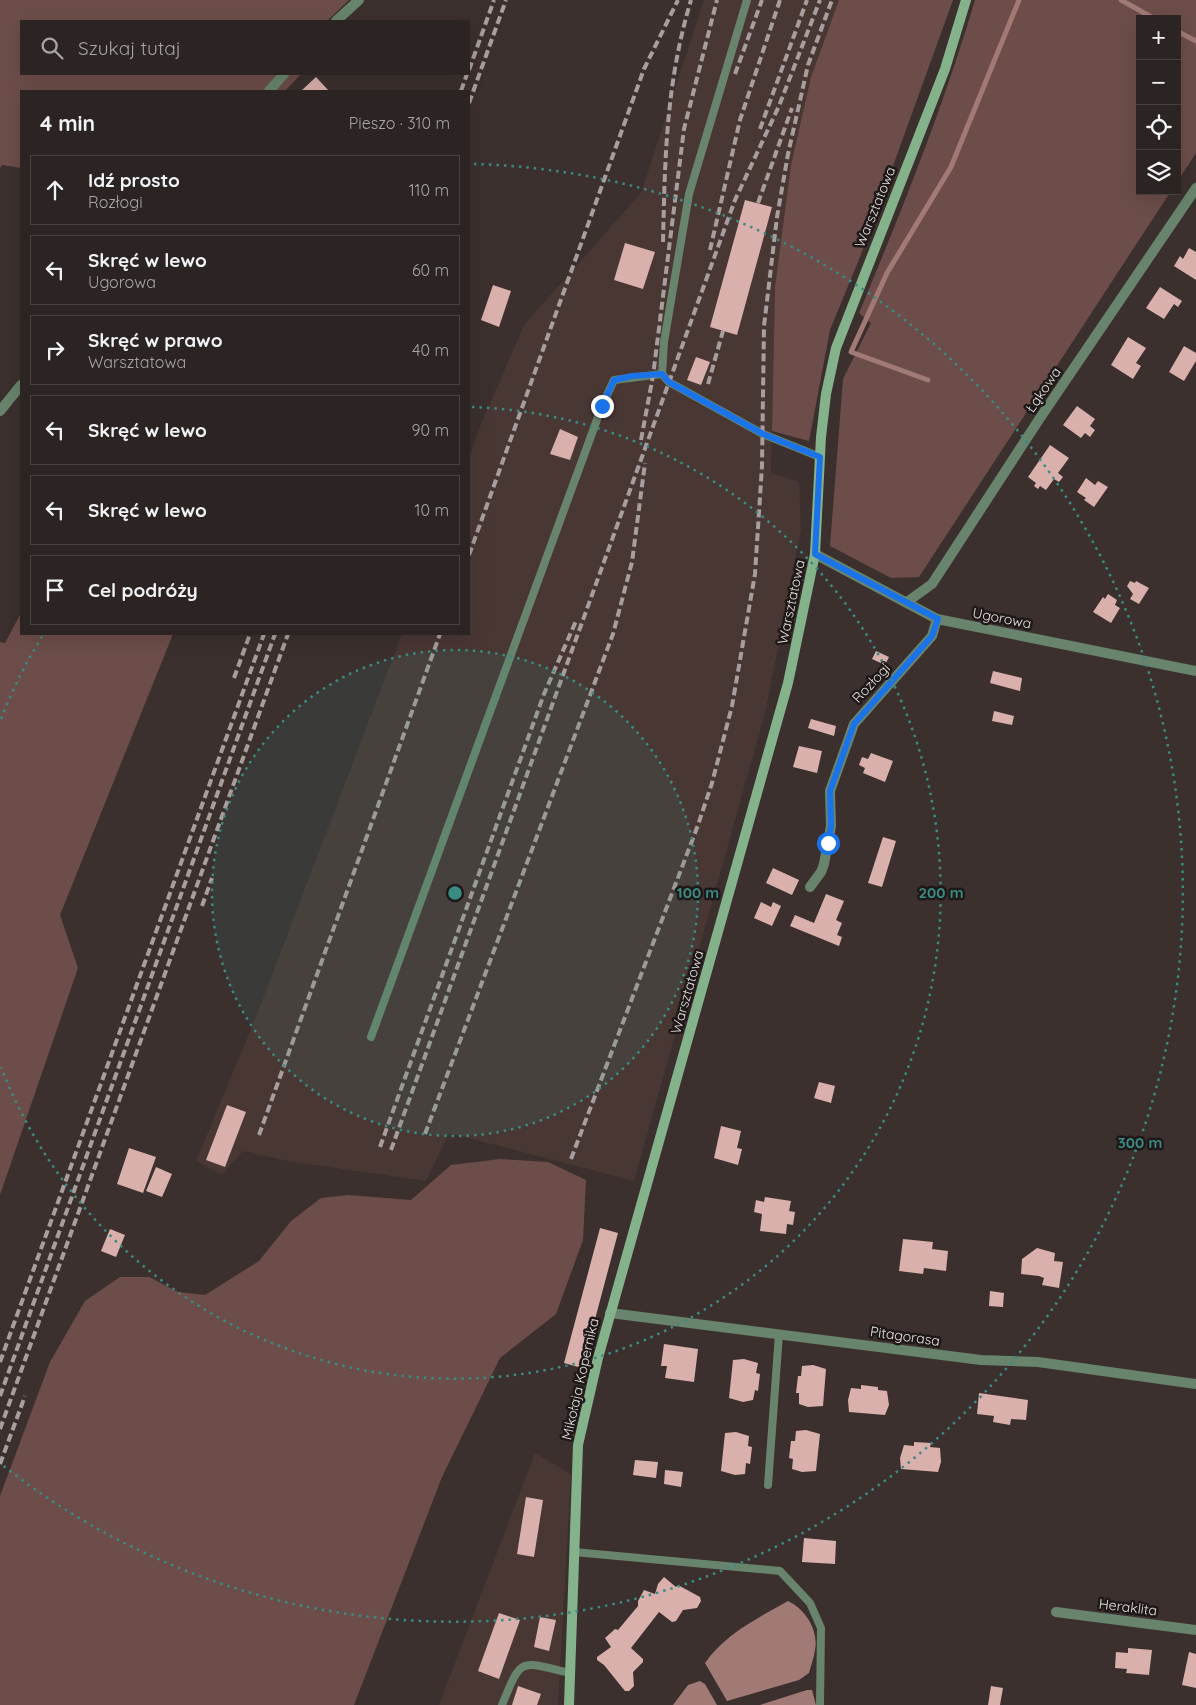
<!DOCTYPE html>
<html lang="pl">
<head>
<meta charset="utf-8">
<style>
  body { margin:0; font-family:Quicksand,sans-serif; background:#38302f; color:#f1f3f6 }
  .controls { position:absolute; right:15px; top:15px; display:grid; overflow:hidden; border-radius:0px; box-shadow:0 5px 20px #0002 }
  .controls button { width:45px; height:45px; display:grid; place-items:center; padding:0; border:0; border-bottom:1px solid #484140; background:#2c2422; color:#f1f3f6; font:25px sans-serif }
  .stop { position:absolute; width:15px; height:15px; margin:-11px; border:4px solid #1a73e8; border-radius:50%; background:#fff }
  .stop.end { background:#1a73e8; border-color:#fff; box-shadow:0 1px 5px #0008 }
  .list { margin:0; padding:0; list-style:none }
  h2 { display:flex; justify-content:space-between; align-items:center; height:65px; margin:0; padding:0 20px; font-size:21px }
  h2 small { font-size:16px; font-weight:400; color:#a6a4a5 }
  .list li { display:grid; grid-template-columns:32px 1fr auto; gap:15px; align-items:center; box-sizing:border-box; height:70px; margin:0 10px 10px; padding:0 10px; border:1px solid #484140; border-radius:0px }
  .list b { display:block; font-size:19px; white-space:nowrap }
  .list p { margin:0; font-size:16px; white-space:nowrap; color:#a6a4a5 }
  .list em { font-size:16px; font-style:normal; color:#a6a4a5 }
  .icon { flex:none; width:28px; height:28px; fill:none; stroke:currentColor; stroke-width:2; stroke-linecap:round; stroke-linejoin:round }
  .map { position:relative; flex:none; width:1196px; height:1705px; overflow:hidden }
  .search { position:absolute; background:#2c2422; box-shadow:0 5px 20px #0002; left:20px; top:20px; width:450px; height:55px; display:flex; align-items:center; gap:12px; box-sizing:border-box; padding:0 18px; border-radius:0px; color:#a6a4a5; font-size:19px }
  .panel { position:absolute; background:#2c2422; box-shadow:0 5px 20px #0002; left:20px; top:90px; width:450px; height:545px; border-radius:0px }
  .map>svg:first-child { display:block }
  .built { fill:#493734 }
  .green { fill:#6c4d49 }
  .water { fill:#a17a75 }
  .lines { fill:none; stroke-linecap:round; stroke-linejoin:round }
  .stream { stroke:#a17a75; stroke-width:5 }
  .building { fill:#d9b0ab }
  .lane { stroke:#68846c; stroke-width:8 }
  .street { stroke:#68846c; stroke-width:10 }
  .secondary { stroke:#84b28b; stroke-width:10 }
  .rail { stroke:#a79e9d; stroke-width:4; stroke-dasharray:8 4; stroke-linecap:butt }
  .route { stroke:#1a73e8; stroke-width:6 }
  .ring { fill:none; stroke:#3a8b84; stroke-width:2.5; stroke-dasharray:2.5 5 }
  .labels { text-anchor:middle; stroke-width:5; stroke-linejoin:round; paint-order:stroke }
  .street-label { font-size:14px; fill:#e6dfde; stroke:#1e1918 }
  .centre { fill:#3a8b84; stroke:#1e1918; stroke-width:2.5 }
  .ring-label { font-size:15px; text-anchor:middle; font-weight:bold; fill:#3a8b84; stroke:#1e1918; stroke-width:5; stroke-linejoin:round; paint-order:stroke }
</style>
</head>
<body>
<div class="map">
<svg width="1196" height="1705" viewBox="0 0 1196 1705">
  <rect width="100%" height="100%" fill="#3b302e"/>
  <g class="built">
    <path d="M 704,0 L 839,0 L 811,77 L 791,165 L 775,287 L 771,473 L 799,482 L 801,530 L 765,713 L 634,1181 L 449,1133 L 426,1181 L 288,1161 L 243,1151 L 222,1175 L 196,1161 L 256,1017 L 402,634 L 469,634 L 469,457 L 480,427 L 524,325 L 641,193 Z"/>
    <path d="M 535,1453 L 571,1474 L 558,1705 L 439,1705 Z"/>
  </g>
  <g class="green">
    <path d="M 0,0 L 349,0 L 327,21 L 21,21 L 21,74 L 301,74 L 285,91 L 21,91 L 21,168 L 2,165 L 0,168 Z"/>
    <path d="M 839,0 L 953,0 L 860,257 L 830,330 L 809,441 L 772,431 L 775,287 L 791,165 L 811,77 Z"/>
    <path d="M 975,0 L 1196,0 L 1196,153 L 1177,182 L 1177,19 L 1140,19 L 1140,191 L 1171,191 L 919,577 L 891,578 L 830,546 L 843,379 L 871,323 L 859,313 C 902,210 943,108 975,0 Z"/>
    <path d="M 21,613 L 21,634 L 173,634 L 60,915 L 78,968 L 0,1195 L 0,642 L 5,643 Z"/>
    <path d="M 500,1159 L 548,1162 L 586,1180 L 583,1240 L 556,1314 L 500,1358 L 442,1477 L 354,1705 L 0,1705 L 0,1496 L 50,1362 L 85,1301 L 120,1277 L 149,1277 L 178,1292 L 205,1295 L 259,1261 L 291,1221 L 321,1198 L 348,1195 L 411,1200 L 451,1165 Z"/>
  </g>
  <g class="water">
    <path d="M 788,1601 C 805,1609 819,1630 815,1650 C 814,1658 811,1665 809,1673 L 799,1680 L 727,1701 L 705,1663 C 725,1634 758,1618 788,1601 Z"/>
    <path d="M 700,1681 L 705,1684 L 717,1705 L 673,1705 L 688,1685 Z"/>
    <path d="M 807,1690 L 812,1690 L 816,1705 L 760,1705 Z"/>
  </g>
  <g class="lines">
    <g class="stream">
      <path d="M 1121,0 L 1155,19"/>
      <path d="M 1177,31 L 1196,41"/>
      <path d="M 928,380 L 851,352 L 887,273 L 951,167 L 1019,0"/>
    </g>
  </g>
  <g class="building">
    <path d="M 316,77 L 329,91 L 301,91 Z"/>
    <path d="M 745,200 L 772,207 L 737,335 L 710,327 Z"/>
    <path d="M 625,243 L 655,252 L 643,289 L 614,280 Z"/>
    <path d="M 1189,248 L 1196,252 L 1196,280 L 1174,266 L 1180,256 L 1183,259 Z"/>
    <path d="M 493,285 L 511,291 L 499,327 L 481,320 Z"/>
    <path d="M 1160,287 L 1182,301 L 1178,307 L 1174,304 L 1164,319 L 1146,308 Z"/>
    <path d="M 1128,337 L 1146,348 L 1136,363 L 1141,366 L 1133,379 L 1111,365 Z"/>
    <path d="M 1184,346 L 1196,353 L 1196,361 L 1184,381 L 1169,372 Z"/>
    <path d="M 696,357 L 710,362 L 701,385 L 687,380 Z"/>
    <path d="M 1077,406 L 1095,419 L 1090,426 L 1095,430 L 1090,437 L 1085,433 L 1081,438 L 1063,425 Z"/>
    <path d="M 560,429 L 578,437 L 570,460 L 550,454 Z"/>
    <path d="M 1050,445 L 1069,458 L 1058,473 L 1063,477 L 1059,482 L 1054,479 L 1046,490 L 1040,486 L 1038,489 L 1034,486 L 1036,483 L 1028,477 Z"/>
    <path d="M 1086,478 L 1095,485 L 1098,481 L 1108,487 L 1094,507 L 1084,500 L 1086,498 L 1077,492 Z"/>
    <path d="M 1130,581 L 1135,583 L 1136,581 L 1149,588 L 1139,604 L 1130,599 L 1133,594 L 1127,586 Z"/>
    <path d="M 1108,594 L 1117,600 L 1115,605 L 1120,608 L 1111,623 L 1093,612 L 1103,597 L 1105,599 Z"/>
    <path d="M 876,651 L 889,657 L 885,665 L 872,659 Z"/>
    <path d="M 993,671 L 1022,678 L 1020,691 L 990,683 Z"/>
    <path d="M 994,711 L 1014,716 L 1012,725 L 992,721 Z"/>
    <path d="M 811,719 L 836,726 L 834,736 L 808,728 Z"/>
    <path d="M 799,746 L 822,751 L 817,773 L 793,767 Z"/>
    <path d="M 871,753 L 893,761 L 885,782 L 863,773 L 865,768 L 859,765 L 862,757 L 868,759 Z"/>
    <path d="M 883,837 L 896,841 L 882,887 L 868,883 Z"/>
    <path d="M 773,868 L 799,880 L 792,895 L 766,883 Z"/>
    <path d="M 826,894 L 844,901 L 836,920 L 842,923 L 837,935 L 842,937 L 839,946 L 790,926 L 795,915 L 814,923 Z"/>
    <path d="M 761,902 L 771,907 L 773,902 L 781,906 L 772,926 L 754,918 Z"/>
    <path d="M 819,1082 L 835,1086 L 831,1103 L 814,1098 Z"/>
    <path d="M 227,1105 L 246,1112 L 225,1167 L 206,1160 Z"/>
    <path d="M 721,1126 L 741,1131 L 737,1148 L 742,1149 L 738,1165 L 714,1158 Z"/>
    <path d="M 129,1148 L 156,1157 L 143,1193 L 117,1184 Z"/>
    <path d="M 156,1167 L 172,1174 L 162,1197 L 146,1191 Z"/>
    <path d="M 765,1197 L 791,1201 L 789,1211 L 795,1212 L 793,1225 L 787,1224 L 786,1234 L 760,1231 L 762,1214 L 754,1212 L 756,1200 L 764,1202 Z"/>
    <path d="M 600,1228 L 618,1233 L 582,1368 L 564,1363 Z"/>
    <path d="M 110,1229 L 125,1235 L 116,1257 L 101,1251 Z"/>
    <path d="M 903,1239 L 933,1242 L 932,1249 L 948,1251 L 946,1271 L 924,1268 L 923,1274 L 899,1271 Z"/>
    <path d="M 1037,1248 L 1055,1253 L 1054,1261 L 1063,1262 L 1059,1288 L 1042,1285 L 1044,1278 L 1039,1276 L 1021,1274 L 1022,1259 Z"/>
    <path d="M 990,1291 L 1004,1293 L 1003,1307 L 989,1306 Z"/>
    <path d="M 664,1344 L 698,1349 L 694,1382 L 665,1378 L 667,1366 L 661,1366 Z"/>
    <path d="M 744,1359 L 758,1363 L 756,1373 L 760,1374 L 758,1391 L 755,1390 L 753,1400 L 743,1402 L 729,1398 L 733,1360 Z"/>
    <path d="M 813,1365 L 826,1369 L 823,1406 L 808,1407 L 799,1404 L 799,1393 L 796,1393 L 798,1376 L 801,1376 L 802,1366 Z"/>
    <path d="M 861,1385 L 878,1387 L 878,1390 L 887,1391 L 889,1405 L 885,1415 L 849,1412 L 848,1400 L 851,1388 L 861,1389 Z"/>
    <path d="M 979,1393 L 1028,1400 L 1026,1420 L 1011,1419 L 1010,1425 L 993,1422 L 994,1416 L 977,1414 Z"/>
    <path d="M 806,1430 L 820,1434 L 816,1471 L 802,1472 L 792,1469 L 793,1459 L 789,1458 L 791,1441 L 795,1441 L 796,1431 Z"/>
    <path d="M 736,1432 L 749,1436 L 748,1446 L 752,1447 L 750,1464 L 746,1463 L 745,1474 L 735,1475 L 721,1471 L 725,1433 Z"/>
    <path d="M 914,1442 L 931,1443 L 930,1447 L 940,1448 L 941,1462 L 938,1472 L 901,1469 L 900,1458 L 904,1445 L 914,1446 Z"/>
    <path d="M 635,1460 L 658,1462 L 656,1478 L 633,1475 Z"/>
    <path d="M 665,1470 L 683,1472 L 681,1487 L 664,1484 Z"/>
    <path d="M 526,1497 L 543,1500 L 534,1557 L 517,1554 Z"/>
    <path d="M 804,1538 L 836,1541 L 835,1564 L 802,1562 Z"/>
    <path d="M 664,1577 L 676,1587 L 678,1585 L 700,1597 L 701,1601 L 697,1608 L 683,1610 L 676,1621 L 672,1622 L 659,1612 L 631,1648 L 643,1659 L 643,1662 L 633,1672 L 634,1686 L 629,1691 L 625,1691 L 604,1665 L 597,1660 L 597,1657 L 611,1647 L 605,1638 L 615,1629 L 618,1630 L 638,1606 L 638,1601 L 644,1590 L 655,1594 L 658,1584 Z"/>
    <path d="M 499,1613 L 520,1620 L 499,1679 L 478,1671 Z"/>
    <path d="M 540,1617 L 556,1620 L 549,1651 L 534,1647 Z"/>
    <path d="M 1128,1648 L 1152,1650 L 1149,1675 L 1126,1673 L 1127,1669 L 1115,1668 L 1116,1652 L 1128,1653 Z"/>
    <path d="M 1189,1652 L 1196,1654 L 1196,1688 L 1182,1685 Z"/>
    <path d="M 518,1686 L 541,1694 L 537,1705 L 512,1705 Z"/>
    <path d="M 991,1686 L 1003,1688 L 1000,1705 L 988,1705 Z"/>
  </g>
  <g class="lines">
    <g class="lane">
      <path d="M 747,0 L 689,194 L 664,342 L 662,374 L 669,382 L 763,434 L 820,457"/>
      <path d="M 371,1037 L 602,406 L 614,380 L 662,374"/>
      <path d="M 768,1485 L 779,1334"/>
      <path d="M 574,1552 L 780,1571 L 810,1603 L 821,1628 L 820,1705"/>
      <path d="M 502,1705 C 522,1656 519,1661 570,1673"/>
    </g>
    <g class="street">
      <path d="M 336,21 L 359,0"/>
      <path d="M 269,91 L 284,74"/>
      <path d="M 0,411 L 21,385"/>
      <path d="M 815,554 L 937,619 L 1196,671"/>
      <path d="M 907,602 L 932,584 L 1038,421 L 1196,188"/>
      <path d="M 810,887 L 821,872 L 824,864 L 831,826 L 830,791 L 854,724 L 932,636 L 937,619"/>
      <path d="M 610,1313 L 981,1360 L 1038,1362 L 1196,1384"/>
      <path d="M 1056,1612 L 1196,1630"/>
    </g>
    <path class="secondary" d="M 569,1705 L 578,1445 L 598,1358 L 788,683 L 815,554 L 821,437 L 826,394 L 836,348 L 945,69 L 966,0"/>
    <g class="rail">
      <path d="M 469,70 L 494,0"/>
      <path d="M 735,74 L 762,0"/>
      <path d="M 461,91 L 467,74"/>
      <path d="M 469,103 L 506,0"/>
      <path d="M 760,129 L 807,0"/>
      <path d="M 758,203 L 792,108"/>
      <path d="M 663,242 C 665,156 666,83 691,0"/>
      <path d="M 710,250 L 740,120 L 780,0"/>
      <path d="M 708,384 L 723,331"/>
      <path d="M 641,440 L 653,376 L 684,129 L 717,0"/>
      <path d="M 469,555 L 644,69 L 678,0"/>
      <path d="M 234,678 L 250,634"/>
      <path d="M 202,906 L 212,878"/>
      <path d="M 425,1134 L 613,634 L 632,562 L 645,463"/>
      <path d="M 259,1135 L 440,634"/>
      <path d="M 380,1147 L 544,694 L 576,621"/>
      <path d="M 391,1150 L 735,200 L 779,106 L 820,0"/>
      <path d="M 571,1159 L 698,825 L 712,783 L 732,706 L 755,574 L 762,466 L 764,326 L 777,217 L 788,154 L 808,65 L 832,0"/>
      <path d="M 0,1362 L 264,634"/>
      <path d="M 0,1396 L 275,634"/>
      <path d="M 0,1429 L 288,634"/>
      <path d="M 0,1464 L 25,1396"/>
    </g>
  </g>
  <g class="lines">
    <path class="route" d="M 602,406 L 614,380 L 632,376 L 662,374 L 669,382 L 763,434 L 820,457 L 815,554 L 938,619 L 932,636 L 854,724 L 830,791 L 831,826 L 828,843"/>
  </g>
  <circle cx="455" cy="893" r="243" fill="#3a8b84" fill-opacity=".12"/>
  <g class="ring">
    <circle cx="455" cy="893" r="243"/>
    <path d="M1 719A486 486 0 0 1 43 635M472 407A486 486 0 1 1 1 1067"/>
    <path d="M474 164A729 729 0 1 1 1 1464"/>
  </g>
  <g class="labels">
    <g class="street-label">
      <text transform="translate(875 207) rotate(-68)" y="5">Warsztatowa</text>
      <text transform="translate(1043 390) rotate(-56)" y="5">Łąkowa</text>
      <text transform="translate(791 602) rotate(-78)" y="5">Warsztatowa</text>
      <text transform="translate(1002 618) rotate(11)" y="5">Ugorowa</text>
      <text transform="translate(871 683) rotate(-47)" y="5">Rozłogi</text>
      <text transform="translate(687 992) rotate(-74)" y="5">Warsztatowa</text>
      <text transform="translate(905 1336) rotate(8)" y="5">Pitagorasa</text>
      <text transform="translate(580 1379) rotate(-77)" y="5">Mikołaja Kopernika</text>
      <text transform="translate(1128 1607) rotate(7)" y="5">Heraklita</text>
    </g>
  </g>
  <circle cx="455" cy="893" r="8" class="centre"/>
  <g class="ring-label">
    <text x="698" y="898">100 m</text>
    <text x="941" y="898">200 m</text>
    <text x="1140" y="1148">300 m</text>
  </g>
</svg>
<div class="controls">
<button>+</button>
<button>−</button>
<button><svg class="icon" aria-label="locate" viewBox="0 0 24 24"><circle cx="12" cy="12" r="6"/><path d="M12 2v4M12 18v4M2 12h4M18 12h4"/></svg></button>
<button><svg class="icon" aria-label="layers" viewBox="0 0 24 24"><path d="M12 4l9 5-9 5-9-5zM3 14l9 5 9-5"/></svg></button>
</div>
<div class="stop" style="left:828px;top:843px"></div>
<div class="stop end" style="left:602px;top:406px"></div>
<div class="search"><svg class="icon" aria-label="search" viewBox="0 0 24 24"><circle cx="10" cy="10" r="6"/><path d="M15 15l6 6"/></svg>Szukaj tutaj</div>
<section class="panel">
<h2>4 min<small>Pieszo · 310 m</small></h2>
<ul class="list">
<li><svg class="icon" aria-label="ahead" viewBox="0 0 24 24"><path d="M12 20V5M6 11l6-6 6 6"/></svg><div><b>Idź prosto</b><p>Rozłogi</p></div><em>110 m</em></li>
<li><svg class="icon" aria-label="left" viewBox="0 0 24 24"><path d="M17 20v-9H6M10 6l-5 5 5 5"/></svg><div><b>Skręć w lewo</b><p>Ugorowa</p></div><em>60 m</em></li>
<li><svg class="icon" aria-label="right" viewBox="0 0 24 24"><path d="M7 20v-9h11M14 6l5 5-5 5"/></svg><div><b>Skręć w prawo</b><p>Warsztatowa</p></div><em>40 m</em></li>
<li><svg class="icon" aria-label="left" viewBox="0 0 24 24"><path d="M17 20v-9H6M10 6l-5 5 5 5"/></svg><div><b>Skręć w lewo</b></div><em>90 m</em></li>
<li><svg class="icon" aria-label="left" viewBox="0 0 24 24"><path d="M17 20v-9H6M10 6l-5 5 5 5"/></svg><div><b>Skręć w lewo</b></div><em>10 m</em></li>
<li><svg class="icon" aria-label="arrive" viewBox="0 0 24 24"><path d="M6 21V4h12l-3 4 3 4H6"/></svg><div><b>Cel podróży</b></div></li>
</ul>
</section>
</div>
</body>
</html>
